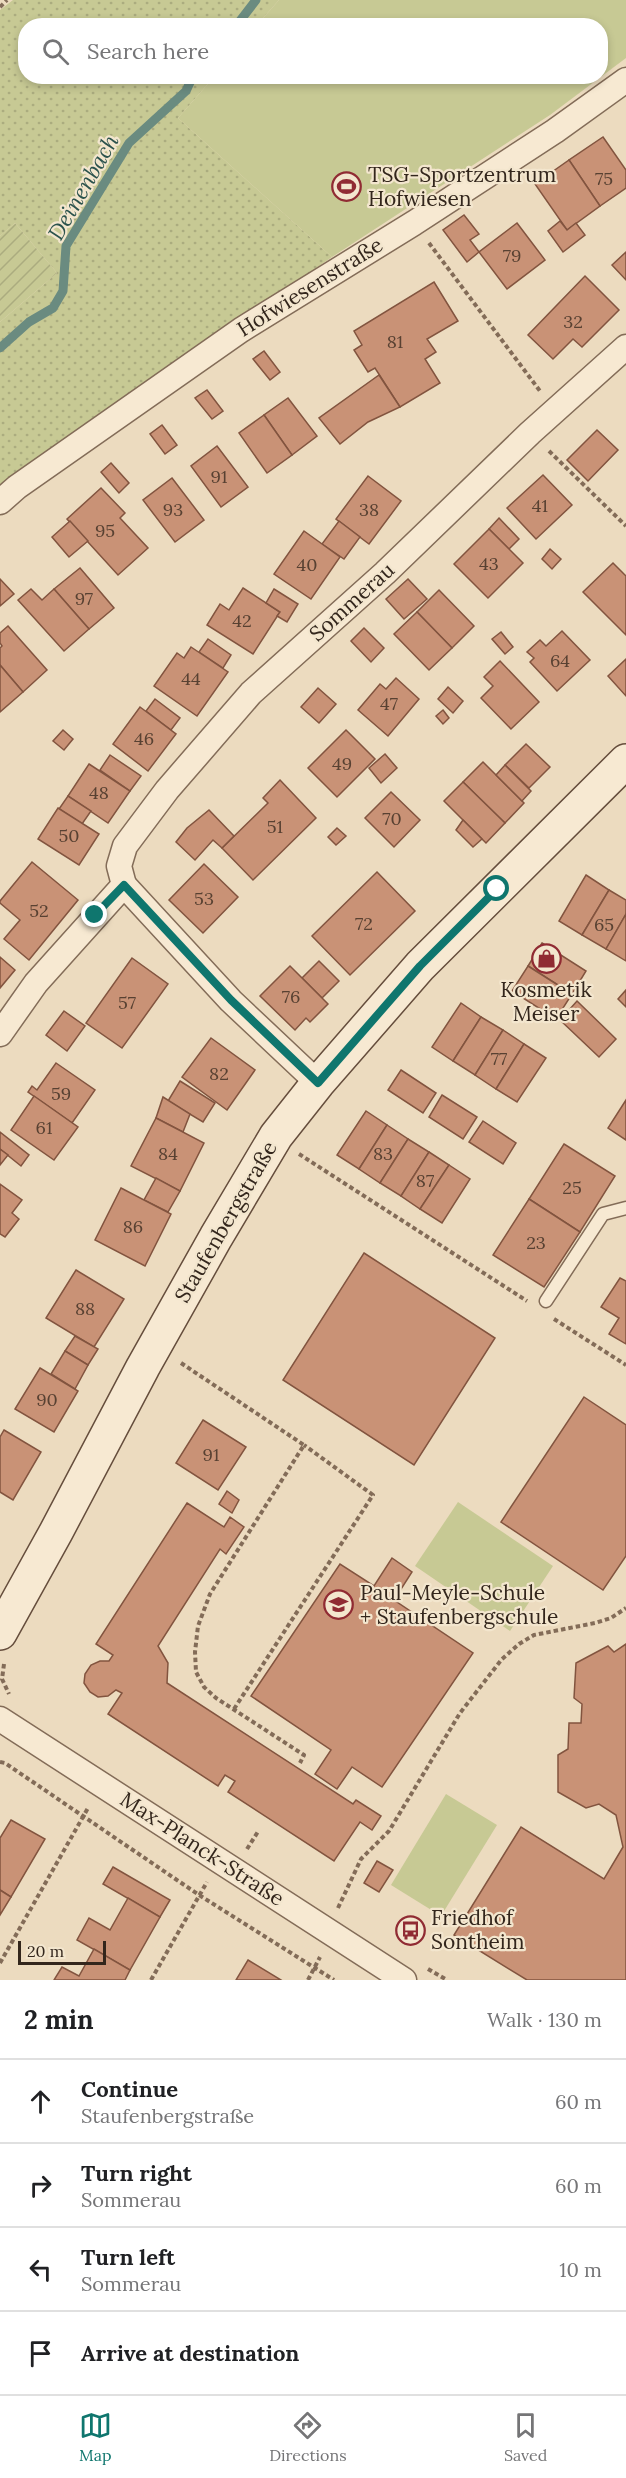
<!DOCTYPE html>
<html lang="en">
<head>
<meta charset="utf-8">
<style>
  body { margin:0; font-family:Lora,serif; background:#f2f2f2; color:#202124 }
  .scale { position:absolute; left:18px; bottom:15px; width:88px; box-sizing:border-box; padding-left:6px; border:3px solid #33261c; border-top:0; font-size:16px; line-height:21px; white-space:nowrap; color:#33261c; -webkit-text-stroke:4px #f3e6ce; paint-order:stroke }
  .stop { position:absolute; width:18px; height:18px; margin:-14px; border:4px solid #0f766e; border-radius:50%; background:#fff }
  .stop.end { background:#0f766e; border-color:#fff; box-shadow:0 2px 6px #0008 }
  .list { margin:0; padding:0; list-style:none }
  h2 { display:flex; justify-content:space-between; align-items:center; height:78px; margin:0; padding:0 24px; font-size:26px }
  h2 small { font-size:20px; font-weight:400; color:#757577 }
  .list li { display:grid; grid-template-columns:39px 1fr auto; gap:18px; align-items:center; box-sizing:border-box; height:84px; padding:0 24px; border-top:2px solid #e0e0e0 }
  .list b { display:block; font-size:22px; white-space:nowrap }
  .list p { margin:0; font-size:20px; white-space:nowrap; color:#757577 }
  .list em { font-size:20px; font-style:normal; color:#757577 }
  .icon { flex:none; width:33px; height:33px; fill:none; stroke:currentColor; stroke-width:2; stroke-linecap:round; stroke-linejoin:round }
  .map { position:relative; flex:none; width:626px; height:1980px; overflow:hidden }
  .search { position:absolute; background:#fff; box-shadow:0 3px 9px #0003; left:18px; right:18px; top:18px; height:66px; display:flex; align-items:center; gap:15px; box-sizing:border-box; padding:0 21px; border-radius:24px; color:#757577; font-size:22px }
  .sheet { height:414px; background:#fff }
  nav { display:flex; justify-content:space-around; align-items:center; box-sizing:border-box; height:84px; border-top:2px solid #e0e0e0; background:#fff; font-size:16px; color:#757577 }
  nav a { display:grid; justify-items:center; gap:3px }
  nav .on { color:#0f766e }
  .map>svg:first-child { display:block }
  .grass { fill:url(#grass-dots) }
  .garden { fill:url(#garden-furrows) }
  .pitch { fill:#c7c994 }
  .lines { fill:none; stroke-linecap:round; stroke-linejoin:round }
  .stream { stroke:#6a8b80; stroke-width:9 }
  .building { fill:#c99276; stroke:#82543f; stroke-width:1.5 }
  .lane-casing { stroke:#836c58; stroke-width:15 }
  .street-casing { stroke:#836c58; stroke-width:27 }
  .secondary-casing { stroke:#654d3c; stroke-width:36 }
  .path { stroke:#836c58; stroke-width:4; stroke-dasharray:4.5 3; stroke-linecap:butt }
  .lane { stroke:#f7e9d2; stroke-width:12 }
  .street { stroke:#f7e9d2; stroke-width:24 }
  .secondary { stroke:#f7e9d2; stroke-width:33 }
  .route { stroke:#0f766e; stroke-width:8 }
  .labels { text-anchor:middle; stroke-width:4.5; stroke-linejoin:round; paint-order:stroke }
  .number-label { font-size:18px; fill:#584132 }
  .poi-label { font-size:21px; fill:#33261c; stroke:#f3e6ce; text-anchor:start }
  .street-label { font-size:21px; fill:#33261c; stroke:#f3e6ce }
  .water-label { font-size:22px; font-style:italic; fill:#2c534d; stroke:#f3e6ce }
</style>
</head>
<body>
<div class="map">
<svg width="626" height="1980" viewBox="0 0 626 1980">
  <defs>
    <pattern id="grass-dots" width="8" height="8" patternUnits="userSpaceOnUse" patternTransform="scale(1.5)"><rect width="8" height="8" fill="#c7c994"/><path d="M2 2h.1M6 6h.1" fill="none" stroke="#abac7f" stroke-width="1.8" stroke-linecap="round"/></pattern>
    <pattern id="garden-furrows" width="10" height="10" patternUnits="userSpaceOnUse" patternTransform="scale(1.5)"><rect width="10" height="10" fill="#c7c994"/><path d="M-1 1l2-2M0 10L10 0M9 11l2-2" fill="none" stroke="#abac7f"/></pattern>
  </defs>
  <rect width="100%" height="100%" fill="#ecdbbf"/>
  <path class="grass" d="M 13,0 L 279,0 L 257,25 L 26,26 L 26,76 L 214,77 L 178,118 L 332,257 L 0,487 L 0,322 L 57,273 L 15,223 L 0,236 L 0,10 Z"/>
  <path class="garden" d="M 15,223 L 57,273 L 0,322 L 0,236 Z"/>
  <g class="pitch">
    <path d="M 279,0 L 626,0 L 626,58 L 550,115 L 332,257 L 178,118 L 214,77 L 600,76 L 600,26 L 257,25 Z"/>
    <path d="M 458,1502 L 553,1566 L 510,1631 L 415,1566 Z"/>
    <path d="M 446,1794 L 497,1825 L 441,1916 L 391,1885 Z"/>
  </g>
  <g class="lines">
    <g class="stream">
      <path d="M 236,26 L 256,0"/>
      <path d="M 0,348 L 29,322 L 53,308 L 63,291 L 66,246 L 129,143 L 186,91 L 193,76"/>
    </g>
  </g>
  <g class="building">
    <path d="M 603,137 L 626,170 L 626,188 L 600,206 L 569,160 Z"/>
    <path d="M 569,160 L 600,206 L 567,230 L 535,184 Z"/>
    <path d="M 464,215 L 479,234 L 470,240 L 479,252 L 467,262 L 443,230 Z"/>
    <path d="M 560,221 L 567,230 L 576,223 L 585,235 L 563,252 L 548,231 Z"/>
    <path d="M 517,223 L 545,260 L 507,289 L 479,252 Z"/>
    <path d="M 626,252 L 626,280 L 612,265 Z"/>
    <path d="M 585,276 L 619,310 L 582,347 L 573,339 L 553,359 L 528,335 Z"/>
    <path d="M 434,282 L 458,321 L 427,339 L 436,352 L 425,359 L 440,383 L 400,407 L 375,368 L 368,372 L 354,350 L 362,345 L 354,331 Z"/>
    <path d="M 264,351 L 280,372 L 270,380 L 253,359 Z"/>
    <path d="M 379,375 L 400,407 L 368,422 L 340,444 L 319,418 Z"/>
    <path d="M 207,390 L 223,411 L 212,419 L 195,398 Z"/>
    <path d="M 288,398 L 317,436 L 292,455 L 264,415 Z"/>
    <path d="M 264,415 L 292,455 L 267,473 L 239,433 Z"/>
    <path d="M 162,425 L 177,445 L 165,454 L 150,434 Z"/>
    <path d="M 597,430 L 618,450 L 588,481 L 567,460 Z"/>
    <path d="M 217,446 L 248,487 L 221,507 L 191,466 Z"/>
    <path d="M 111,463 L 129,483 L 119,493 L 101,472 Z"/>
    <path d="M 543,475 L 572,505 L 536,539 L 507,508 Z"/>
    <path d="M 368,476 L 401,501 L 369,544 L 336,519 Z"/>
    <path d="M 172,478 L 204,520 L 175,542 L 143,500 Z"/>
    <path d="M 101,488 L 125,513 L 120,518 L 148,548 L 118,575 L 67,519 Z"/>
    <path d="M 499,518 L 519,539 L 509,549 L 489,529 Z"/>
    <path d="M 70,521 L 88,541 L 69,557 L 52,537 Z"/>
    <path d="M 339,521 L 360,537 L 344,559 L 322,544 Z"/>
    <path d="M 489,529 L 523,563 L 488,598 L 454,564 Z"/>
    <path d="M 304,531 L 340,557 L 311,599 L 274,574 Z"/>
    <path d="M 550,549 L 561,559 L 552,569 L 542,559 Z"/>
    <path d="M 613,563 L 626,576 L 626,635 L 583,592 Z"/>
    <path d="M 80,568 L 114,608 L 89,629 L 54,589 Z"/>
    <path d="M 0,579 L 14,594 L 0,606 Z"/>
    <path d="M 408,579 L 427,599 L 404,619 L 386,599 Z"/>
    <path d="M 243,588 L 280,612 L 253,654 L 207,625 L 220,604 L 229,610 Z"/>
    <path d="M 31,589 L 42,600 L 54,589 L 89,629 L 64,651 L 18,600 Z"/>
    <path d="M 274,589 L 298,604 L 287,622 L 277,616 L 280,612 L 266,603 Z"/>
    <path d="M 439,590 L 474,626 L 452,648 L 417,612 Z"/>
    <path d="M 417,612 L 452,648 L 429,670 L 394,634 Z"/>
    <path d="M 8,626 L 47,670 L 23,692 L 0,665 L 0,648 L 2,646 L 0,643 L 0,633 Z"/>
    <path d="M 364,628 L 384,648 L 371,662 L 351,641 Z"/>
    <path d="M 562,631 L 590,660 L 557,691 L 530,662 L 534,658 L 527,652 L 540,640 L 546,646 Z"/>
    <path d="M 501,632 L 513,647 L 505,654 L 492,639 Z"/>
    <path d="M 208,639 L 231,655 L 223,668 L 199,652 Z"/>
    <path d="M 191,647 L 228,672 L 197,716 L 154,686 L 177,653 L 184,658 Z"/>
    <path d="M 626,659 L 626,696 L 608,676 Z"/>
    <path d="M 500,661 L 539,702 L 511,729 L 481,698 L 493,686 L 484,677 Z"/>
    <path d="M 0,665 L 23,692 L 0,712 Z"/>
    <path d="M 396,678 L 419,699 L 388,736 L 358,710 L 380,684 L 386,689 Z"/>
    <path d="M 448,687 L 463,701 L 453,713 L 438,699 Z"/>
    <path d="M 318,688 L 336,704 L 319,723 L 301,707 Z"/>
    <path d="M 155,699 L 180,718 L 171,730 L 146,711 Z"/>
    <path d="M 140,707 L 176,734 L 148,771 L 113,744 Z"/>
    <path d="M 443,710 L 449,718 L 443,724 L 436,716 Z"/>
    <path d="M 63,730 L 73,739 L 64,750 L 53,741 Z"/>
    <path d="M 346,730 L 375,759 L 337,797 L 308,768 Z"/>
    <path d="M 526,744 L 550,767 L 529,788 L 505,765 Z"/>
    <path d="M 385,754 L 397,768 L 381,783 L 369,768 Z"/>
    <path d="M 110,755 L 141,776 L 130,791 L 100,770 Z"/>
    <path d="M 483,762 L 524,803 L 505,823 L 463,782 Z"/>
    <path d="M 89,764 L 130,791 L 108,823 L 68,796 Z"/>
    <path d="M 505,765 L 531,791 L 522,801 L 496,775 Z"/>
    <path d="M 280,780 L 316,818 L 253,880 L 222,848 L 268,803 L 263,798 Z"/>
    <path d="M 463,782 L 505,823 L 486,843 L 444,801 Z"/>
    <path d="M 391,792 L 420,820 L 394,847 L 365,818 Z"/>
    <path d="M 68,796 L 91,811 L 82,824 L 59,809 Z"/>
    <path d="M 58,808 L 99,834 L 79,865 L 38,839 Z"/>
    <path d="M 209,810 L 234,836 L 222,848 L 213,840 L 195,860 L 176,842 L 187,828 Z"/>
    <path d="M 463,820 L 482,839 L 473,847 L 456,830 Z"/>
    <path d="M 337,828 L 346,836 L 336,845 L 328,837 Z"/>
    <path d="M 32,862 L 78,900 L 29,960 L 4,939 L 20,920 L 0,903 L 0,901 Z"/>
    <path d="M 204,864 L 238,897 L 203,933 L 169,900 Z"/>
    <path d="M 377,872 L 415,911 L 350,975 L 312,936 Z"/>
    <path d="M 586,875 L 609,890 L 582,935 L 559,921 Z"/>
    <path d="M 609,890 L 626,900 L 626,914 L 606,949 L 582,935 Z"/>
    <path d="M 626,914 L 626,961 L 606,949 Z"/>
    <path d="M 542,943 L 586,971 L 572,994 L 528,966 Z"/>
    <path d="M 0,957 L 15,970 L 0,988 Z"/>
    <path d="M 132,958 L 168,984 L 122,1048 L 86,1023 Z"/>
    <path d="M 319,961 L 339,981 L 322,998 L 302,978 Z"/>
    <path d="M 290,966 L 328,1004 L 310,1022 L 306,1018 L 295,1030 L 260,996 Z"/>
    <path d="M 528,966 L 572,994 L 556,1019 L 512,991 Z"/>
    <path d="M 626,990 L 626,1007 L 618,999 Z"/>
    <path d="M 577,1001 L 616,1039 L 599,1057 L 560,1020 Z"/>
    <path d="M 461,1003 L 481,1017 L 453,1061 L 432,1047 Z"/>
    <path d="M 64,1011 L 85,1026 L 67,1051 L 46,1035 Z"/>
    <path d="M 481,1017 L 503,1030 L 475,1075 L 453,1061 Z"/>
    <path d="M 503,1030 L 524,1044 L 496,1089 L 475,1075 Z"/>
    <path d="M 211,1038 L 255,1070 L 227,1110 L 182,1077 Z"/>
    <path d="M 524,1044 L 546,1058 L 517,1102 L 496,1089 Z"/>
    <path d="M 56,1063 L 95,1090 L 72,1123 L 28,1092 L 32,1086 L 37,1090 Z"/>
    <path d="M 401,1070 L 436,1093 L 423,1113 L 388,1090 Z"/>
    <path d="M 180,1081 L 215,1103 L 203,1122 L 168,1101 Z"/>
    <path d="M 442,1095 L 477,1117 L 463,1139 L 429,1117 Z"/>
    <path d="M 34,1096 L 78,1127 L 54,1160 L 11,1130 Z"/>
    <path d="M 163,1097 L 190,1114 L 183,1132 L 156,1118 Z"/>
    <path d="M 626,1100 L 626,1140 L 608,1128 Z"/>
    <path d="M 366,1111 L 387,1125 L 359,1169 L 337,1155 Z"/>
    <path d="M 156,1118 L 204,1143 L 180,1191 L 131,1166 Z"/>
    <path d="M 483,1121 L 516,1143 L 503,1164 L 469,1142 Z"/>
    <path d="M 387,1125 L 408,1139 L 380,1183 L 359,1169 Z"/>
    <path d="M 0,1132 L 29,1155 L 21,1166 L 0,1149 Z"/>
    <path d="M 408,1139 L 429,1152 L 401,1196 L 380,1183 Z"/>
    <path d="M 564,1144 L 615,1176 L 580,1232 L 529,1199 Z"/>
    <path d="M 0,1149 L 8,1155 L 0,1165 Z"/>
    <path d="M 429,1152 L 449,1165 L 420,1209 L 401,1196 Z"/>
    <path d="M 449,1165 L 470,1179 L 442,1223 L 420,1209 Z"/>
    <path d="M 156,1178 L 180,1191 L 168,1212 L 144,1200 Z"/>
    <path d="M 0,1184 L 22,1200 L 12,1213 L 19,1219 L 5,1237 L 0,1234 Z"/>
    <path d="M 121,1188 L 171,1214 L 145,1266 L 95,1240 Z"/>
    <path d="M 529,1199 L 580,1232 L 544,1287 L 493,1255 Z"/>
    <path d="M 364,1253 L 495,1338 L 414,1465 L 283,1380 Z"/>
    <path d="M 76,1270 L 124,1299 L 94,1347 L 46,1318 Z"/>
    <path d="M 620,1278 L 626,1281 L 626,1344 L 609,1334 L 619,1318 L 601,1307 Z"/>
    <path d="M 75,1336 L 98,1349 L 88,1365 L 65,1351 Z"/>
    <path d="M 65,1351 L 88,1365 L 75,1389 L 51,1374 Z"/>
    <path d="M 40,1368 L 78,1391 L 54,1432 L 15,1409 Z"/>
    <path d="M 584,1397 L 626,1425 L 626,1556 L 603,1590 L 501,1522 Z"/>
    <path d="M 203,1420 L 246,1447 L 218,1490 L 176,1463 Z"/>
    <path d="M 4,1430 L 41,1452 L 13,1500 L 0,1492 L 0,1437 Z"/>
    <path d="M 227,1491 L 239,1500 L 232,1513 L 219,1504 Z"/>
    <path d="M 187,1503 L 224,1527 L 230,1517 L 244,1527 L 226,1554 L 220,1549 L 158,1646 L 168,1663 L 167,1683 L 353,1804 L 356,1800 L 381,1816 L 372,1830 L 360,1822 L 334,1861 L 228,1792 L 235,1781 L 225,1775 L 218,1786 L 108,1714 L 122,1693 L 116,1690 L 108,1696 L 98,1697 L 90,1692 L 84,1683 L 85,1674 L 91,1665 L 100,1661 L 109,1661 L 113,1655 L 96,1644 Z"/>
    <path d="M 392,1558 L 412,1572 L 394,1600 L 473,1653 L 382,1787 L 352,1767 L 337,1789 L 315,1774 L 331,1750 L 251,1696 L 340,1564 L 374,1586 Z"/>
    <path d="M 626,1644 L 626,1980 L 527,1980 L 454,1935 L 521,1827 L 604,1879 L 623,1847 L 616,1815 L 599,1804 L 586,1808 L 558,1792 L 558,1755 L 568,1749 L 569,1723 L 581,1723 L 582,1704 L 574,1698 L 576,1663 L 608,1646 L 614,1652 Z"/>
    <path d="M 11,1820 L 45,1839 L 11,1897 L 0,1890 L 0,1838 Z"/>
    <path d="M 377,1861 L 393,1870 L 379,1892 L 364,1883 Z"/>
    <path d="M 113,1867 L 170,1900 L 160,1917 L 103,1884 Z"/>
    <path d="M 0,1890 L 11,1897 L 0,1915 Z"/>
    <path d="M 128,1898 L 160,1917 L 130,1970 L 77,1940 L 89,1918 L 110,1930 Z"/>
    <path d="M 94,1949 L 130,1970 L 125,1980 L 54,1980 L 62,1967 L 79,1976 Z"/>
    <path d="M 248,1960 L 281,1980 L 236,1980 Z"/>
  </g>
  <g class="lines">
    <defs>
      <path id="lane" d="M 546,1301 L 603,1214 L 626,1208"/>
      <g id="street">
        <path d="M 0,502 L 17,487 L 241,330 L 414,223 L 555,131 L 626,80"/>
        <path d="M 124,885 L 231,1001 L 318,1083"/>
        <path d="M 0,1034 L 36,983 L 124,885 L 119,866 L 125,846 L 167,790 L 251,693 L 385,573 L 530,433 L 626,347"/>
        <path d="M 0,1719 L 404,1980"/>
      </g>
      <path id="secondary" d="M 0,1633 L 56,1532 L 143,1367 L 216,1237 L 276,1136 L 318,1083 L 420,966 L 626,761"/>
    </defs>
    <use href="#lane" class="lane-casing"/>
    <use href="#street" class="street-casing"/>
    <use href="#secondary" class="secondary-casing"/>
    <g class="path">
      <path d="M 0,7 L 7,0"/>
      <path d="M 429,243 L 540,391"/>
      <path d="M 549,451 L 626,526"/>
      <path d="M 299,1154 L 527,1301"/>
      <path d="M 554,1319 L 626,1365"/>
      <path d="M 181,1363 L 304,1445 L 210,1594 L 198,1626 L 195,1652 L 196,1672 L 204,1687 L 216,1698 L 304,1755 L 300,1763"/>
      <path d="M 4,1664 L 2,1679 L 9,1694"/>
      <path d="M 234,1709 L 373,1495 L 304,1445"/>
      <path d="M 0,1762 L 5,1763 L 199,1895 L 334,1980"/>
      <path d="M 247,1849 L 259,1830"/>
      <path d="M 338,1908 L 361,1859 L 389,1831 L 460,1713 L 502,1659 L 519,1644 L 534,1635 L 595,1623 L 611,1618 L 626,1608"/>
      <path d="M 0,1963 L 88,1808"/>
      <path d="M 428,1969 L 447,1980"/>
      <path d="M 151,1980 L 207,1882"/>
      <path d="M 308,1980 L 320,1957"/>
    </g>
    <use href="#lane" class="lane"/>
    <use href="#street" class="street"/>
    <use href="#secondary" class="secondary"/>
  </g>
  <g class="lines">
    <path class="route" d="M 95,915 L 124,885 L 231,1000 L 318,1083 L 420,966 L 497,889"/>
  </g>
  <defs>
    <symbol id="stadium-ring" viewBox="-11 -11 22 22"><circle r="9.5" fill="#f3e6ce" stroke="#902b33" stroke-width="1.5"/><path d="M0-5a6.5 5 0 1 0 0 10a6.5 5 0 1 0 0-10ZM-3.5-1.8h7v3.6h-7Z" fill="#902b33"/></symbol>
    <symbol id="shop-ring" viewBox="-11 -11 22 22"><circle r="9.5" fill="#f3e6ce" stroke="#902b33" stroke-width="1.5"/><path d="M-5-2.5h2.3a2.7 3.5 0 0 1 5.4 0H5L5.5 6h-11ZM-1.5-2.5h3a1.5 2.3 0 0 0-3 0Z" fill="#902b33"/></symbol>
    <symbol id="school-ring" viewBox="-11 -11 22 22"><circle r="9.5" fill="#f3e6ce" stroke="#902b33" stroke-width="1.5"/><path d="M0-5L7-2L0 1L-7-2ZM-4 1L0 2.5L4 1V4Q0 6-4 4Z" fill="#902b33"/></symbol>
    <symbol id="bus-ring" viewBox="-11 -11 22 22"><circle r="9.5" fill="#f3e6ce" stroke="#902b33" stroke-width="1.5"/><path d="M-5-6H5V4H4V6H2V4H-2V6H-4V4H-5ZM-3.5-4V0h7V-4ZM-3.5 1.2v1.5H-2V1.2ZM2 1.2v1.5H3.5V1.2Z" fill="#902b33"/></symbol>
  </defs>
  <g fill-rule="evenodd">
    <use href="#stadium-ring" x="330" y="170" width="33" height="33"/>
    <use href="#shop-ring" x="530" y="942" width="33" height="33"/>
    <use href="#school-ring" x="322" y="1588" width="33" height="33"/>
    <use href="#bus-ring" x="394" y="1914" width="33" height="33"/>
  </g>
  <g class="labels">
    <g class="number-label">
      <text x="604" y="185">75</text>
      <text x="512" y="262">79</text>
      <text x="573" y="328">32</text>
      <text x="395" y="348">81</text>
      <text x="219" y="483">91</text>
      <text x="540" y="512">41</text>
      <text x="173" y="516">93</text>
      <text x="369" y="516">38</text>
      <text x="105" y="537">95</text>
      <text x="489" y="570">43</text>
      <text x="307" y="571">40</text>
      <text x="84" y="605">97</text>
      <text x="242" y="627">42</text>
      <text x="560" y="667">64</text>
      <text x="191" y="685">44</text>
      <text x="389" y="710">47</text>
      <text x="144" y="745">46</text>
      <text x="342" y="770">49</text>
      <text x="99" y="799">48</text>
      <text x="392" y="825">70</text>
      <text x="275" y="833">51</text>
      <text x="69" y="842">50</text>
      <text x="204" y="905">53</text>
      <text x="39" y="917">52</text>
      <text x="364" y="930">72</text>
      <text x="604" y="931">65</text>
      <text x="291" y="1003">76</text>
      <text x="127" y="1009">57</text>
      <text x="499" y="1065">77</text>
      <text x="219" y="1080">82</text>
      <text x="61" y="1100">59</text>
      <text x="44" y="1134">61</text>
      <text x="168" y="1160">84</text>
      <text x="383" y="1160">83</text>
      <text x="425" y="1187">87</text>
      <text x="572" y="1194">25</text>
      <text x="133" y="1233">86</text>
      <text x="536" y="1249">23</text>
      <text x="85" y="1315">88</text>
      <text x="47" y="1406">90</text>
      <text x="211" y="1461">91</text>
    </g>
    <g class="poi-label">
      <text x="368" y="182">TSG-Sportzentrum<tspan x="368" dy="24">Hofwiesen</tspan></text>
      <text x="546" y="997" text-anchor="middle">Kosmetik<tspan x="546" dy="24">Meiser</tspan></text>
      <text x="360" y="1600">Paul-Meyle-Schule<tspan x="360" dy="24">+ Staufenbergschule</tspan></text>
      <text x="431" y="1925">Friedhof<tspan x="431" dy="24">Sontheim</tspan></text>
    </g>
    <g class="street-label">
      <text transform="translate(310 287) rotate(-32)" y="7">Hofwiesenstraße</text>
      <text transform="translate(352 602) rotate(-42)" y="7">Sommerau</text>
      <text transform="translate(226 1222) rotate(-60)" y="7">Staufenbergstraße</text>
      <text transform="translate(202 1849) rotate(33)" y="7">Max-Planck-Straße</text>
    </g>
    <g class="water-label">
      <text transform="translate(83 187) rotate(-60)" y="8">Deinenbach</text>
    </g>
  </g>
</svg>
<div class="scale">20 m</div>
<div class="stop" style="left:497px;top:889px"></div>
<div class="stop end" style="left:95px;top:915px"></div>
<div class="search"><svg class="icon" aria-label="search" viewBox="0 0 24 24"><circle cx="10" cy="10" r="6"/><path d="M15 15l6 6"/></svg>Search here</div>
</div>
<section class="sheet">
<h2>2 min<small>Walk · 130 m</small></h2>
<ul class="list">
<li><svg class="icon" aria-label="ahead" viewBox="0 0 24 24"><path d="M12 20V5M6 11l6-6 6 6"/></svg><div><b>Continue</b><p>Staufenbergstraße</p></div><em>60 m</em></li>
<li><svg class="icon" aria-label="right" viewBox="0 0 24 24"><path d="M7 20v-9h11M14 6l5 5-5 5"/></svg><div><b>Turn right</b><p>Sommerau</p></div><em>60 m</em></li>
<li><svg class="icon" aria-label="left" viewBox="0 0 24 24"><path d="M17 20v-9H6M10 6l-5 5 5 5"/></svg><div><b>Turn left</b><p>Sommerau</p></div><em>10 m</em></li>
<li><svg class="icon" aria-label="arrive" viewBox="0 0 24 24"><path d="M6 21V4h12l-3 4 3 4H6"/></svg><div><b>Arrive at destination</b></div></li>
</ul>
</section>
<nav>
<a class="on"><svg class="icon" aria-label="map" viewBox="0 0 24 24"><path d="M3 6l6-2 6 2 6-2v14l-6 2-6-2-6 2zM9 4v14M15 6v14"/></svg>Map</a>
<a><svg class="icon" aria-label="directions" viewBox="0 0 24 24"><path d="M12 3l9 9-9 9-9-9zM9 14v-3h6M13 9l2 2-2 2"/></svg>Directions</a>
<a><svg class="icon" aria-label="saved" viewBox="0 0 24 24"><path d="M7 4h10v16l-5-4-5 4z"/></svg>Saved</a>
</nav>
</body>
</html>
